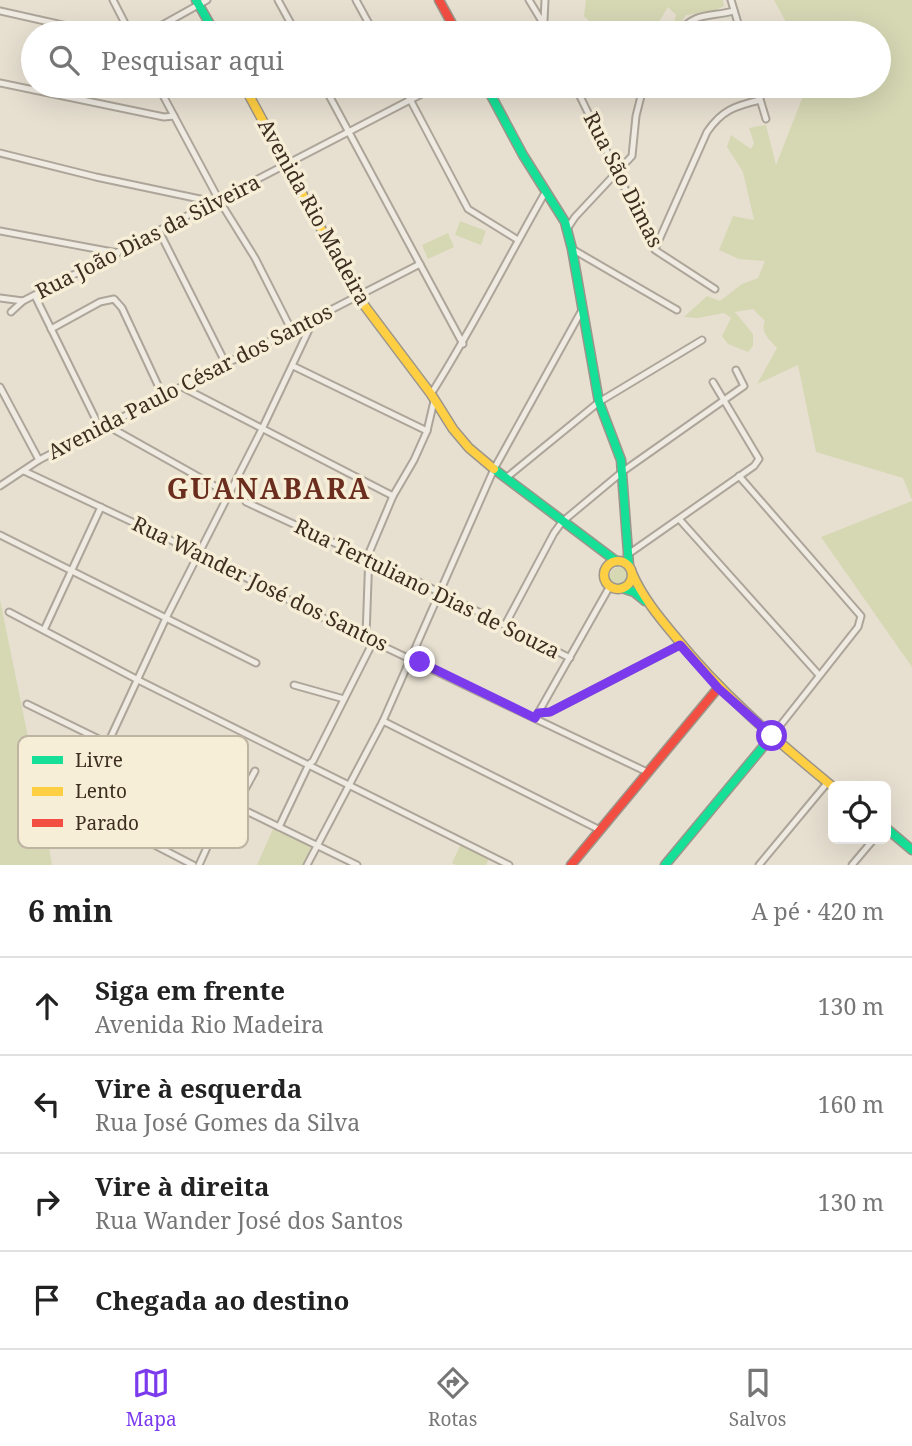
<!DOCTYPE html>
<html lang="pt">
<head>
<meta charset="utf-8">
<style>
  body { margin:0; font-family:"Noto Serif",serif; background:#f6f6f6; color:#222 }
  .controls { position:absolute; right:21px; bottom:21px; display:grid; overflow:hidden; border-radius:10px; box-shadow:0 7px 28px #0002 }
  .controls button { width:63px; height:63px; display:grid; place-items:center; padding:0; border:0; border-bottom:2px solid #e0e0e0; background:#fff; color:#222; font:35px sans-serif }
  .stop { position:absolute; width:21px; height:21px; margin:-16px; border:5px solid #7c3aed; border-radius:50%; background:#fff }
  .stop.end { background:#7c3aed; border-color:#fff; box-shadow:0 2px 7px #0008 }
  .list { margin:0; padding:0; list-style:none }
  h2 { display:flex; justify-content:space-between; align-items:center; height:91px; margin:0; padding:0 28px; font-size:30px }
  h2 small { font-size:23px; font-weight:400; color:#767676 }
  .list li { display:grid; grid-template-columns:46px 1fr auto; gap:21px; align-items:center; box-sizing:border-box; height:98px; padding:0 28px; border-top:2px solid #e0e0e0 }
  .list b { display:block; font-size:26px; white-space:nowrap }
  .list p { margin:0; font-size:23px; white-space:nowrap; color:#767676 }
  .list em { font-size:23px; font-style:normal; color:#767676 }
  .icon { flex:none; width:38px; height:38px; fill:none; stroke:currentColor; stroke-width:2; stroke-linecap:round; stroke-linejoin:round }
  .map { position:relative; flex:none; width:912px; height:865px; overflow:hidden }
  .search { position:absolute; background:#fff; box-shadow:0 7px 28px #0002; left:21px; right:21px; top:21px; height:77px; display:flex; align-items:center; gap:18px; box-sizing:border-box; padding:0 24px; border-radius:38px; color:#767676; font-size:26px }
  .sheet { height:483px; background:#fff }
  nav { display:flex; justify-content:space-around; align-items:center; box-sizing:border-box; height:98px; border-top:2px solid #e0e0e0; background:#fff; font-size:19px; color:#767676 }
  nav a { display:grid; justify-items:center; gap:4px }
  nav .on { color:#7c3aed }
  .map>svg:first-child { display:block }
  .green { fill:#d6d7b3 }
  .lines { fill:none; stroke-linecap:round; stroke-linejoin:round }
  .street-casing { stroke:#ada599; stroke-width:9 }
  .fast-casing { stroke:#9c958a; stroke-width:11 }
  .slow-casing { stroke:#9c958a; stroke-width:11 }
  .jam-casing { stroke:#9c958a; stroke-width:11 }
  .street { stroke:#efebe3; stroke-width:5 }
  .fast { stroke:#16e098; stroke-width:8 }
  .slow { stroke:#ffcf43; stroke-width:8 }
  .jam { stroke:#f24e42; stroke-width:8 }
  .route { stroke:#7c3aed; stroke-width:9 }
  .labels { text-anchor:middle; stroke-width:7; stroke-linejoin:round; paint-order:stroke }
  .street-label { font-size:21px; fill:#3d2e20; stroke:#f7eed8 }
  .district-label { font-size:28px; font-weight:bold; letter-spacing:2px; fill:#6b2e1e; stroke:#f7eed8 }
  .key { fill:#f7eed8; stroke:#bfb4a1; stroke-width:2 }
  .key-label { font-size:19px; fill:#3d2e20 }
</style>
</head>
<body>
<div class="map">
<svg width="912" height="865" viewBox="0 0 912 865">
  <rect width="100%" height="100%" fill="#e7e0d1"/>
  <g class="green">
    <path d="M 586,0 L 723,0 L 724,6 L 714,11 L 686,15 L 674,33 L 671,33 L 676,15 L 668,7 L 653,31 L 640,33 L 602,33 L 584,16 Z"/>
    <path d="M 774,0 L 912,0 L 912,500 L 903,478 L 816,452 L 798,365 L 757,384 L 777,348 C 769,339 760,333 765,321 L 753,309 L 735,312 L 753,334 L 753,346 L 748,352 L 728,344 L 722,336 L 731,318 L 724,313 L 698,318 L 684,317 L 707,296 L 720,301 L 742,284 L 758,278 L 765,261 L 739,259 L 719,250 L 733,216 L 754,220 L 743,172 L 727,147 L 731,135 L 751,149 L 754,143 L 749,128 L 766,125 L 776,165 L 807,86 L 879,86 L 879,33 L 792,33 Z"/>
    <path d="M 728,21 L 737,33 L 684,33 L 700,22 Z"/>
    <path d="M 460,221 L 486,231 L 481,245 L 455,235 Z"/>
    <path d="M 448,233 L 454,247 L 428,259 L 422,245 Z"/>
    <path d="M 912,501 L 912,667 L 821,537 Z"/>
    <circle cx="619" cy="576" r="9"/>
    <path d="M 0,600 L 41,800 L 52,865 L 0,865 Z"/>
    <path d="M 273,829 L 313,846 L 303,865 L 257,865 Z"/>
    <path d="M 461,844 L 489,858 L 486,865 L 456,865 L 452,863 Z"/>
  </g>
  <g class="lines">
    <defs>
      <g id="street">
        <path d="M 113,0 L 130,33"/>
        <path d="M 278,0 L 296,33"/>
        <path d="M 356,0 L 374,33"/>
        <path d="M 529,0 L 549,33"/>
        <path d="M 731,0 L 741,33"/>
        <path d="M 0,11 L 98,33"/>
        <path d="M 544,21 L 545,0"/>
        <path d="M 148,33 L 207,0"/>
        <path d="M 679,33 C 693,12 711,17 734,11"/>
        <path d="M 0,83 L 164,117 L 174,116"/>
        <path d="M 158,86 L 219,200 L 255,258 L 292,331"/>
        <path d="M 324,86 L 463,344"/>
        <path d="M 403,86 L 468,209 L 518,240"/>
        <path d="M 575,86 L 655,250 L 715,289"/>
        <path d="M 756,86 L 766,119"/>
        <path d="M 0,153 L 96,177 L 214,202"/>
        <path d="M 567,229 L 575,217 L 632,156 L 636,116 L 641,96 L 647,86"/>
        <path d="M 0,231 L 118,253"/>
        <path d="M 159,231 L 226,364"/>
        <path d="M 572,249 L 677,310"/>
        <path d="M 655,249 L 707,132 C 722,110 735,106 760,100"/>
        <path d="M 35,296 L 100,428"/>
        <path d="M 0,298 L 23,301"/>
        <path d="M 11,312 L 23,301 L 437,86"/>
        <path d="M 51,329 L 100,302 L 114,299 L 122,308 L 163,396"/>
        <path d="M 293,366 L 427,431"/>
        <path d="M 0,387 L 39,460"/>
        <path d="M 182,387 L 393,496"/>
        <path d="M 431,394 C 473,328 507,259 546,191"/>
        <path d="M 106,425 L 229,494"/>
        <path d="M 24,471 L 198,553 L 326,619 L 647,772"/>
        <path d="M 739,476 L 861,616 L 858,627 L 772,736"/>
        <path d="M 506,478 L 599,402 L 702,340"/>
        <path d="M 0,486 L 39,460 L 420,264"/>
        <path d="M 246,502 L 369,559 L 379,562 L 570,658"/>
        <path d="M 680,520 L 819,675"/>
        <path d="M 0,535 L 256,663"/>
        <path d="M 627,555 L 754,466 L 759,459 L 713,382"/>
        <path d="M 9,612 L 138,680 L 509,865"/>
        <path d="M 505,625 L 554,533 L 562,522 L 622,472 L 744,386 L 736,370"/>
        <path d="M 44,630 L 101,507"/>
        <path d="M 366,636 L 369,553 L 393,496 L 414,460 L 427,431 L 434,401"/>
        <path d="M 294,685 L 344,699"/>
        <path d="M 27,704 L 357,865"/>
        <path d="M 538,713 L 550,712 L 680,645"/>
        <path d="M 537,715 L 610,586"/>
        <path d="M 383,721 L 600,830"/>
        <path d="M 108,743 L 166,618 L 262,429 L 314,319"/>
        <path d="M 41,786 L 193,865"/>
        <path d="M 236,806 L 255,771"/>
        <path d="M 279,827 L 309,764 L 313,761 L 374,640"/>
        <path d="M 152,842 L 183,781"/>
        <path d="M 199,865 L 218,823"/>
        <path d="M 307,865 L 383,721 L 494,469 L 582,310"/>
        <path d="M 759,865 L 828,782"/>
        <path d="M 852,865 L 874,839"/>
      </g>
      <g id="fast">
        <path d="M 196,0 L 215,33"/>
        <path d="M 486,86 L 523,155 L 565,222 L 572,249 L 599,402 L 621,460 L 629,566"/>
        <path d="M 494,469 L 616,561"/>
        <path d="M 622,588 L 634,592 L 645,601"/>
        <path d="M 886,828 L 912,850"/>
        <path d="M 665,865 L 772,736"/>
      </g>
      <g id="slow">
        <path d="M 244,86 L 358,297 L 431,394 L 453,429 L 469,448 L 494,469"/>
        <circle cx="618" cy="575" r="14"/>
        <path d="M 632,573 C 642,596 658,616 674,635 C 720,693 776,740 833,787"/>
      </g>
      <g id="jam">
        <path d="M 439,0 L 457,33"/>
        <path d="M 571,865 L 718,688"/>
      </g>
    </defs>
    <use href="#street" class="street-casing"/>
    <use href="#fast" class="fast-casing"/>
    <use href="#slow" class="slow-casing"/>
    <use href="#jam" class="jam-casing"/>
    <use href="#street" class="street"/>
    <use href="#fast" class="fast"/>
    <use href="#slow" class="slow"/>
    <use href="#jam" class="jam"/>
  </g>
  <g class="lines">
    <path class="route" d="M 420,662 L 535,718 L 538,713 L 550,712 L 680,645 L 718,688 L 772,736"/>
  </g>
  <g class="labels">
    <g class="street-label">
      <text transform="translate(623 180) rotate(63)" y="7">Rua São Dimas</text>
      <text transform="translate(314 212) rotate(61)" y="7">Avenida Rio Madeira</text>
      <text transform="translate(148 237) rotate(-27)" y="7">Rua João Dias da Silveira</text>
      <text transform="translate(190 382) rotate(-27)" y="7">Avenida Paulo César dos Santos</text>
      <text transform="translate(260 584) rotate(26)" y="7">Rua Wander José dos Santos</text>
      <text transform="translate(427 589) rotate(26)" y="7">Rua Tertuliano Dias de Souza</text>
    </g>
    <g class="district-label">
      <text x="269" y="499">GUANABARA</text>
    </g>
  </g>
  <rect x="18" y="736" width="230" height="112" rx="10" class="key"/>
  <rect x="32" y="756" width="31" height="8" fill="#16e098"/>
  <rect x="32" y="787" width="31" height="9" fill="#ffcf43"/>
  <rect x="32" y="819" width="31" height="8" fill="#f24e42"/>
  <g class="key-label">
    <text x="75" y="767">Livre</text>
    <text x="75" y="798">Lento</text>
    <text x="75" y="830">Parado</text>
  </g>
</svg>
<div class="controls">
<button><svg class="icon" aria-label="locate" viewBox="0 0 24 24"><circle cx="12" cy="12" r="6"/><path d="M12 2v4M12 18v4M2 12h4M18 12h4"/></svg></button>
</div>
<div class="stop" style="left:772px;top:736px"></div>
<div class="stop end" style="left:420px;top:662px"></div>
<div class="search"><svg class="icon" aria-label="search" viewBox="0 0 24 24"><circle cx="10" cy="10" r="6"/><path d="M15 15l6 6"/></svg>Pesquisar aqui</div>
</div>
<section class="sheet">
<h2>6 min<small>A pé · 420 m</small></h2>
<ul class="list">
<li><svg class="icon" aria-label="ahead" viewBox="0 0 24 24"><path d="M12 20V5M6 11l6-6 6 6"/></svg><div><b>Siga em frente</b><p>Avenida Rio Madeira</p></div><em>130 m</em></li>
<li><svg class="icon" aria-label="left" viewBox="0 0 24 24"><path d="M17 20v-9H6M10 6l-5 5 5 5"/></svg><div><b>Vire à esquerda</b><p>Rua José Gomes da Silva</p></div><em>160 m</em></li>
<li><svg class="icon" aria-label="right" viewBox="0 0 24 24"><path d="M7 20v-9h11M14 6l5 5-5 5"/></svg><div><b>Vire à direita</b><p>Rua Wander José dos Santos</p></div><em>130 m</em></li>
<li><svg class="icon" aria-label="arrive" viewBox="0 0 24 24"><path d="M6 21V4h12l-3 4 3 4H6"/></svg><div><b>Chegada ao destino</b></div></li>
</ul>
</section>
<nav>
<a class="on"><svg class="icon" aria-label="map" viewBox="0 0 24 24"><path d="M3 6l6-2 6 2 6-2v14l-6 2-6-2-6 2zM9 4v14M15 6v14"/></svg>Mapa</a>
<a><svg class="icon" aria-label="directions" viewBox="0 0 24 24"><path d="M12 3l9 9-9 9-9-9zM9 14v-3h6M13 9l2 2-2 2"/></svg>Rotas</a>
<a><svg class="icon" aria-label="saved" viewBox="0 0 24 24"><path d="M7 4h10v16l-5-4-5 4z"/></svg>Salvos</a>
</nav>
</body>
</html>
